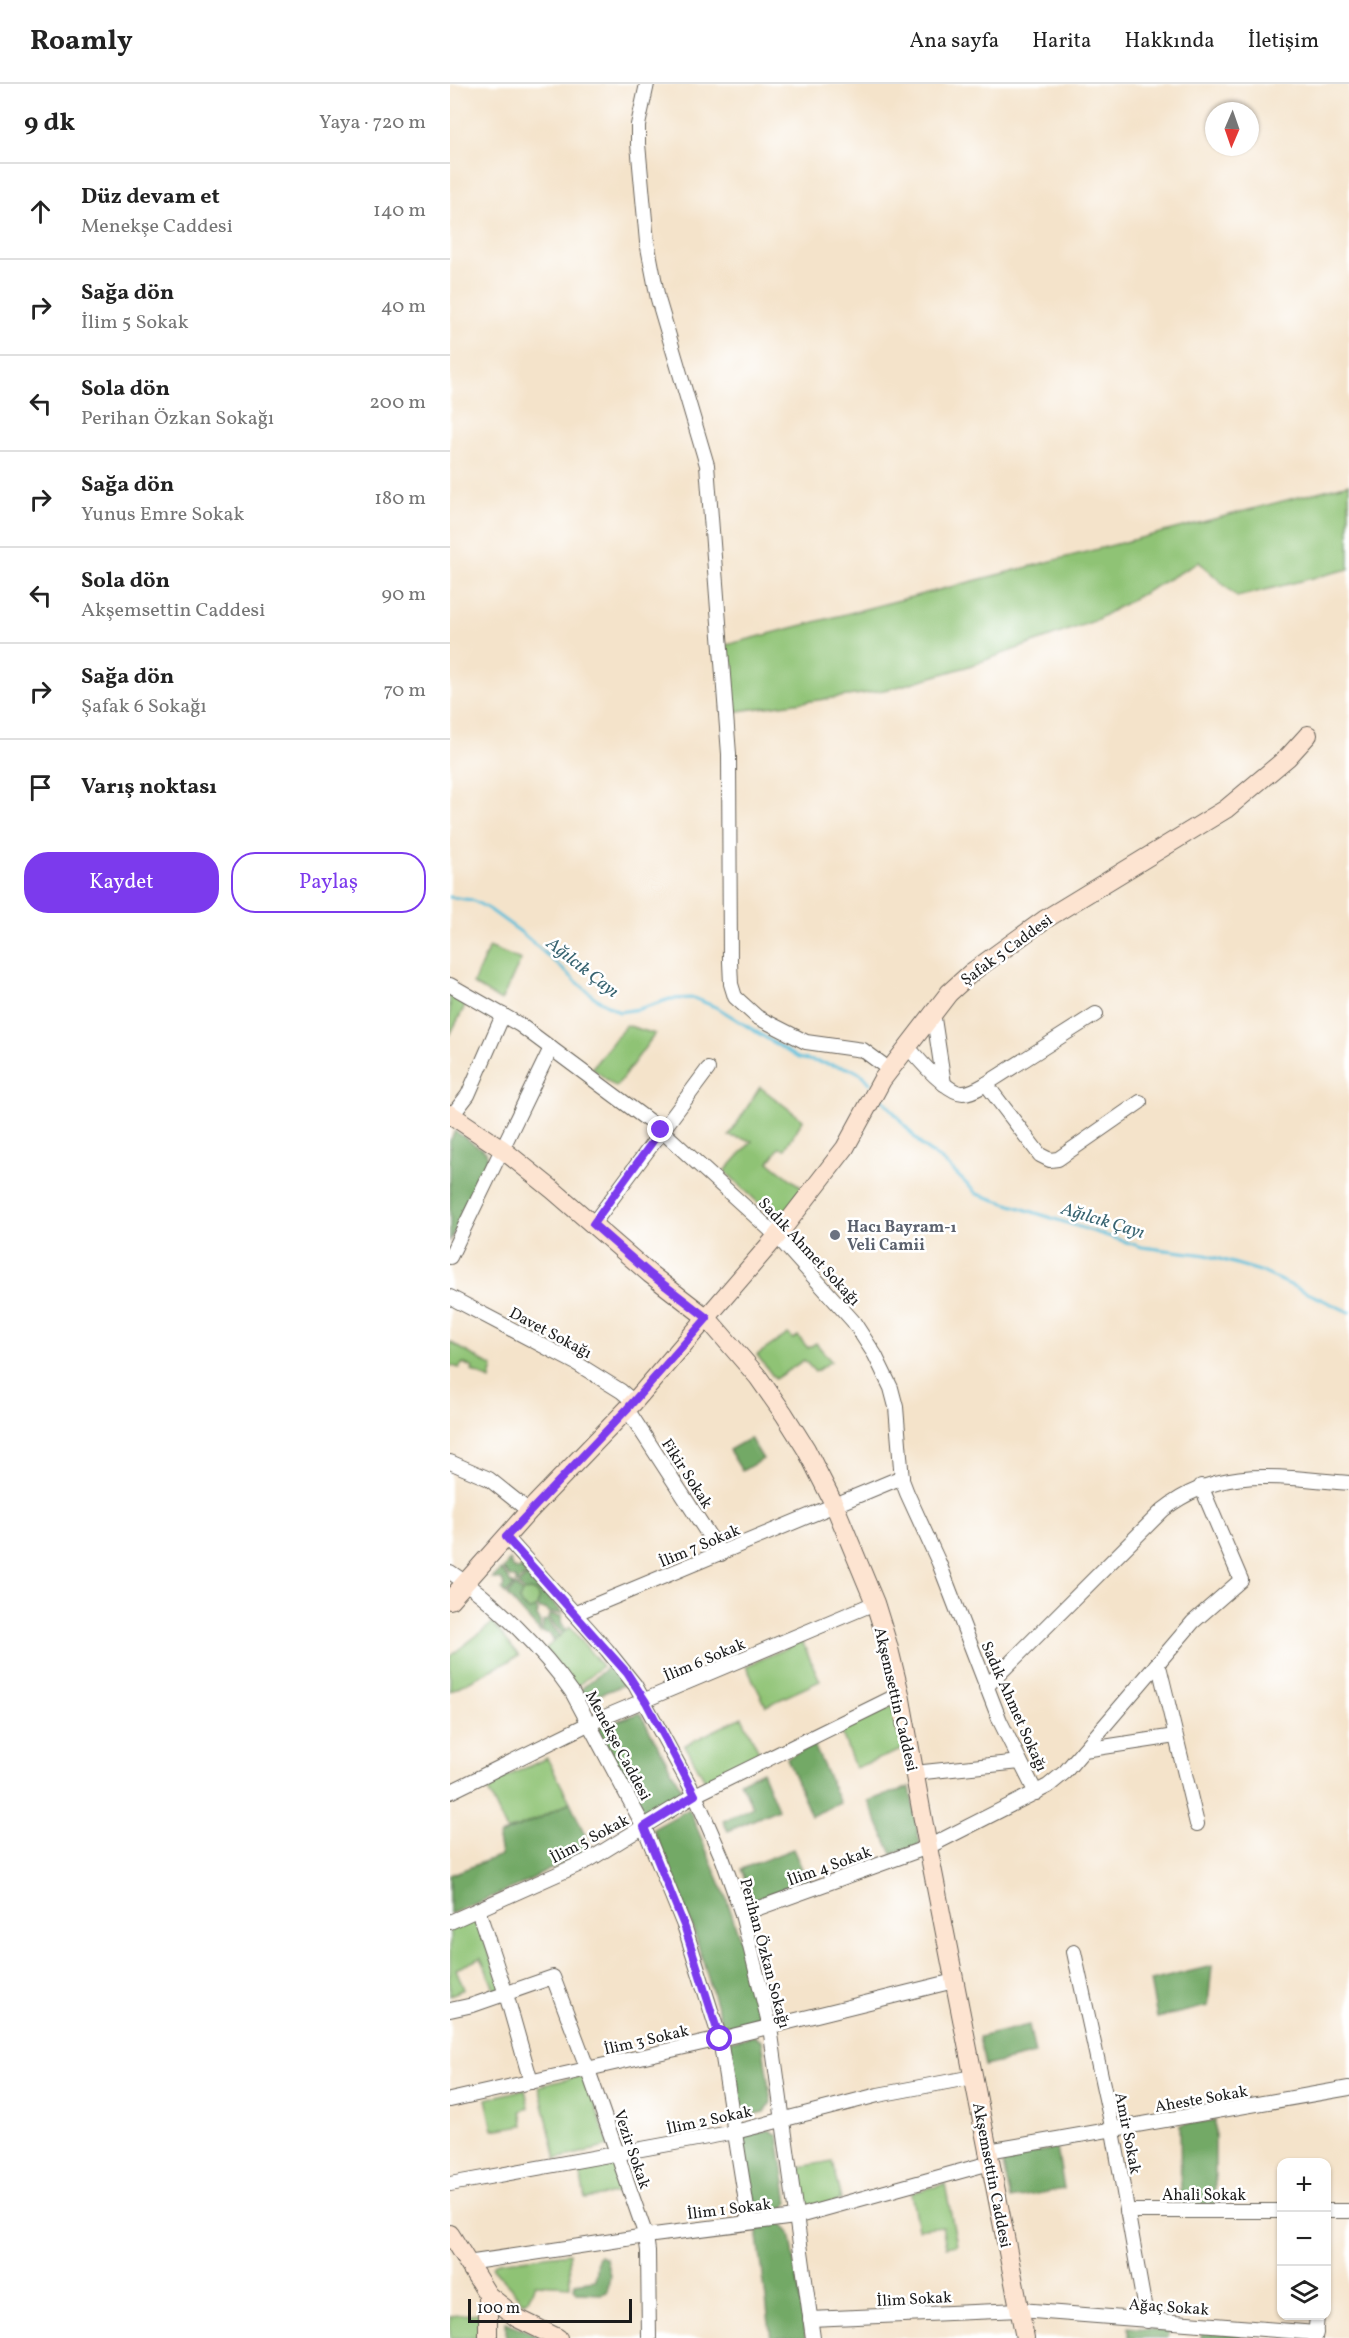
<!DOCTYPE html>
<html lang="tr">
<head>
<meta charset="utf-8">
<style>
  body { margin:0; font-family:Vollkorn,serif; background:#f6f6f6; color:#222 }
  .controls { position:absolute; right:18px; bottom:18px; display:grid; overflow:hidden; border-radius:12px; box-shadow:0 2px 4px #0004 }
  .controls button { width:54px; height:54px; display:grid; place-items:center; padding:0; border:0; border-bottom:2px solid #e0e0e0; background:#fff; color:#222; font:30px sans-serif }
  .compass { position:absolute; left:755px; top:18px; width:54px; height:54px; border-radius:50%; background:#fff; box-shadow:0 2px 4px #0004; rotate:182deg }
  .scale { position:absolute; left:18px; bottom:15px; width:164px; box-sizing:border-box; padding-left:6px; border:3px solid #1c1c1c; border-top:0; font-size:16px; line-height:21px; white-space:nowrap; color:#1c1c1c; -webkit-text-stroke:4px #fff; paint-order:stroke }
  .stop { position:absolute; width:18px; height:18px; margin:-14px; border:4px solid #7c3aed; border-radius:50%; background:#fff }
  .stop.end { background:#7c3aed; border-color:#fff; box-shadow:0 2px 6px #0008 }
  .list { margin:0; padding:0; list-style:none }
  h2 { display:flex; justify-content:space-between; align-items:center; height:78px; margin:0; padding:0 24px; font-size:26px }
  h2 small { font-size:20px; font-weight:400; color:#767676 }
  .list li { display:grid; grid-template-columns:39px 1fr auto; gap:18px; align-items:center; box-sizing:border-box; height:96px; padding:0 24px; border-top:2px solid #e0e0e0 }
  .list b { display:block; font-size:22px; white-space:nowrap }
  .list p { margin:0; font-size:20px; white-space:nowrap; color:#767676 }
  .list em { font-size:20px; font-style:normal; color:#767676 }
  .actions { display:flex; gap:12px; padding:18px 24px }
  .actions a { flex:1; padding:14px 0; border:2px solid #7c3aed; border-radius:24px; text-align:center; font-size:21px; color:#7c3aed }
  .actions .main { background:#7c3aed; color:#fff }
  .icon { flex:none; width:33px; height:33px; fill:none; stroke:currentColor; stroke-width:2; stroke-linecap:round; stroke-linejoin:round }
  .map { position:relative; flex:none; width:899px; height:2254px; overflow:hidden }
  header { display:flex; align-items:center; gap:36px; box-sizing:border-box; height:84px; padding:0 30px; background:#fff; border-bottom:2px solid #e0e0e0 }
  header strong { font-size:28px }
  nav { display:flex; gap:33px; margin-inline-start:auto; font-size:21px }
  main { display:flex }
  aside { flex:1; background:#fff }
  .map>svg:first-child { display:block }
  .green { fill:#8fc375; stroke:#567048; stroke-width:1.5 }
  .forest { fill:#73a966; stroke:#486241; stroke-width:1.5 }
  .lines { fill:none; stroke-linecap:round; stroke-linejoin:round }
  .stream { stroke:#5abdd9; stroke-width:3 }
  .street-casing { stroke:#686259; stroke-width:16 }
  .secondary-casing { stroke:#686259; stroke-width:20 }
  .street { stroke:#fff; stroke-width:14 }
  .secondary { stroke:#fde4d1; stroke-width:18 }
  .route { stroke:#7c3aed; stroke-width:8 }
  .worship-dot { fill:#6b7280; stroke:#fff; stroke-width:2 }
  .labels { text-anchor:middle; stroke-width:5; stroke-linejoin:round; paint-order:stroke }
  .street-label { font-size:16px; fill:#1c1c1c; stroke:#fff }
  .worship-label { font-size:16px; font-weight:bold; fill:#5b616d; stroke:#fff; text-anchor:start }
  .water-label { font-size:18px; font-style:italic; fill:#386471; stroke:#fff }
</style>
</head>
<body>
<header>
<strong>Roamly</strong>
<nav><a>Ana sayfa</a><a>Harita</a><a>Hakkında</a><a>İletişim</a></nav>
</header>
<main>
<aside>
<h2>9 dk<small>Yaya · 720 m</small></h2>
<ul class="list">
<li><svg class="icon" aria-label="ahead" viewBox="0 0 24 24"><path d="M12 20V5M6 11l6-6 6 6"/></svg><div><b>Düz devam et</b><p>Menekşe Caddesi</p></div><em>140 m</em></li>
<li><svg class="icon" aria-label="right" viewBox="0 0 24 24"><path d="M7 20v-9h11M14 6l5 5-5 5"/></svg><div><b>Sağa dön</b><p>İlim 5 Sokak</p></div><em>40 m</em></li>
<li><svg class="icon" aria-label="left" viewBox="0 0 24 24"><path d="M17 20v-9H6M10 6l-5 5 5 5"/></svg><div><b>Sola dön</b><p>Perihan Özkan Sokağı</p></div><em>200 m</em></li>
<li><svg class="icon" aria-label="right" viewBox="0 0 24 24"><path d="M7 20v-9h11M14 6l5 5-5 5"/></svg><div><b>Sağa dön</b><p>Yunus Emre Sokak</p></div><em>180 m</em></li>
<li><svg class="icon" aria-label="left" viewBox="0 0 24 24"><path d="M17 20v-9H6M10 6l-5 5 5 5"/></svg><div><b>Sola dön</b><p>Akşemsettin Caddesi</p></div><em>90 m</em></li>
<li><svg class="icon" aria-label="right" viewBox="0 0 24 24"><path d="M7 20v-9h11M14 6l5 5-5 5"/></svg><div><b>Sağa dön</b><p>Şafak 6 Sokağı</p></div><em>70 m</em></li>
<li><svg class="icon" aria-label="arrive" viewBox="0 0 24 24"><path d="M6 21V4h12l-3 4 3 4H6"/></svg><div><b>Varış noktası</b></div></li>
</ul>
<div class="actions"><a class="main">Kaydet</a><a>Paylaş</a></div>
</aside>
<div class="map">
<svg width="899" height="2254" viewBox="0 0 899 2254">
  <rect width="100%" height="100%" fill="#fff"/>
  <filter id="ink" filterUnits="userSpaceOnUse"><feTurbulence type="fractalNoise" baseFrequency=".0167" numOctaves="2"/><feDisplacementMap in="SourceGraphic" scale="12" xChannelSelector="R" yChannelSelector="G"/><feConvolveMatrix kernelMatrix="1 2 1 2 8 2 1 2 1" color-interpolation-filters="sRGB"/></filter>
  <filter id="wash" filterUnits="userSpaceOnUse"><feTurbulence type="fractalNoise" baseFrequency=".008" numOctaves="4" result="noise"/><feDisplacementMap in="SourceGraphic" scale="24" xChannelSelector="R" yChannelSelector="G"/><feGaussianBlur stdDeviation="1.35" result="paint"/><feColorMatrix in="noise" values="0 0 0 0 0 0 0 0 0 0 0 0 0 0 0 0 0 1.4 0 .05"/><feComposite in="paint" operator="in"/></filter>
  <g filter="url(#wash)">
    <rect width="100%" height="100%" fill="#f4e3ca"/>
    <g class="green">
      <path d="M 899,400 L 899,485 L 787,513 L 749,478 L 644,537 L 516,583 L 444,604 L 412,610 L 281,628 L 272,562 Z"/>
      <path d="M 39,863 L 71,876 L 51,917 L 23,900 Z"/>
      <path d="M 0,907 L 18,916 L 0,951 Z"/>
      <path d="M 176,941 L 205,950 L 166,1003 L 142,984 Z"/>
      <path d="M 310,1003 L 353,1036 L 335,1065 L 329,1064 L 319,1078 L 355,1106 L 334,1131 L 322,1132 L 275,1087 L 302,1057 L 279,1052 Z"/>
      <path d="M 338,1250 L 343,1255 L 348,1252 L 358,1264 L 366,1259 L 381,1277 L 365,1288 L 354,1276 L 325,1295 L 307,1271 Z"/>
      <path d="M 0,1258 L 43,1283 L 40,1296 L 22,1287 L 23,1284 L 13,1279 L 9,1284 L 0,1281 Z"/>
      <circle cx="79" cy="1516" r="10"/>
      <path d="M 43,1539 L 69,1572 L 0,1607 L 0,1572 Z"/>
      <path d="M 120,1543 L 152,1582 L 126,1603 L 95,1565 Z"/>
      <path d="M 352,1557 L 370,1597 L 316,1622 L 296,1582 Z"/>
      <path d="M 445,1621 L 454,1665 L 405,1684 L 391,1647 Z"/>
      <path d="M 292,1633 L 312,1674 L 257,1700 L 235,1661 Z"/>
      <path d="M 97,1674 L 120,1718 L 90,1734 L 57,1747 L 36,1702 Z"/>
      <path d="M 26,1833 L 52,1905 L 45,1907 L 31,1874 L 6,1885 L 14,1905 L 0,1911 L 0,1844 Z"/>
      <path d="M 135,1991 L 159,2062 L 106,2075 L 89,2002 Z"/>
      <path d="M 75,2005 L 79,2024 L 71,2027 L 74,2041 L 43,2046 L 36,2015 Z"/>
      <path d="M 164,2075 L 174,2107 L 135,2115 L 129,2082 Z"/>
      <path d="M 382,2077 L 391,2116 L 355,2126 L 349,2083 Z"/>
      <path d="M 495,2100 L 507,2161 L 496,2163 L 492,2142 L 468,2145 L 461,2109 Z"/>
      <path d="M 119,2169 L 120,2202 L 85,2200 L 78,2216 L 74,2218 L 42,2183 L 48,2178 Z"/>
      <path d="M 29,2229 L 32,2254 L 0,2254 L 0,2232 Z"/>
    </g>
    <g class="forest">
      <path d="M 5,1047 L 36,1068 L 38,1075 L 0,1158 L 0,1057 Z"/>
      <path d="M 300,1354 L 313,1375 L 292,1387 L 279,1366 Z"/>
      <path d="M 60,1476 L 62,1483 L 67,1486 L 72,1484 L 77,1490 L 66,1499 L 66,1494 L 60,1493 L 53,1485 Z"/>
      <path d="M 51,1486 L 59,1495 L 60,1499 L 65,1501 L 55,1510 L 52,1506 L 54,1502 L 52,1496 L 42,1495 Z"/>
      <path d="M 78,1491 L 113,1529 L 99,1529 L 95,1525 L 90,1525 L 87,1522 L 89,1515 L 86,1508 L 80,1506 L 74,1507 L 68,1501 Z"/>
      <path d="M 66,1502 L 72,1509 L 69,1516 L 72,1522 L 79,1526 L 86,1524 L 88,1527 L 87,1532 L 90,1537 L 90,1548 L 57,1511 Z"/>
      <path d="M 99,1531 L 112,1532 L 111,1538 L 116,1546 L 112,1549 L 98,1534 Z"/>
      <path d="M 97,1536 L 110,1551 L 102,1557 L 101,1550 L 92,1548 L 93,1537 Z"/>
      <path d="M 160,1581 L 175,1598 L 174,1601 L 135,1616 L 129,1607 Z"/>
      <path d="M 190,1629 L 236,1713 L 197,1735 L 147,1644 Z"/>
      <path d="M 364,1661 L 390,1719 L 361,1732 L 337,1674 Z"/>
      <path d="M 312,1687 L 328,1725 L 278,1747 L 273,1737 L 303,1723 L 290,1698 Z"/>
      <path d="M 460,1703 L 470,1761 L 442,1770 L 418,1717 Z"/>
      <path d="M 120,1718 L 141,1764 L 70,1801 L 0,1830 L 0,1791 L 51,1771 L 48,1755 L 50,1751 L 90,1734 Z"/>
      <path d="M 239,1725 L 276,1813 L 292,1862 L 310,1934 L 304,1941 L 274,1946 L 243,1845 L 203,1745 Z"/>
      <path d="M 343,1765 L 359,1800 L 304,1820 L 291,1785 Z"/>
      <path d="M 762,1882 L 758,1922 L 707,1934 L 700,1897 Z"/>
      <path d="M 579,1941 L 585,1970 L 535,1982 L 529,1953 Z"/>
      <path d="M 304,1952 L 312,1956 L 321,2018 L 315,2028 L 295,2032 L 290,2028 L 278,1960 L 281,1957 Z"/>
      <path d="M 765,2036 L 765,2120 L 731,2120 L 730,2041 Z"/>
      <path d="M 320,2046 L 328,2052 L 338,2119 L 332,2129 L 313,2131 L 306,2126 L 292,2057 L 297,2051 Z"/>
      <path d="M 607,2064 L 614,2105 L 561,2115 L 552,2076 Z"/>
      <path d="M 332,2140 L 339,2147 L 341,2153 L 356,2254 L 321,2254 L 307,2145 L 308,2142 Z"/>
      <path d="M 149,2171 L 156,2174 L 160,2192 L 157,2208 L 152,2210 L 127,2209 L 124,2204 L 125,2199 L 145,2196 L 147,2174 Z"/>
      <path d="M 56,2238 L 93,2254 L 56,2254 Z"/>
      <path d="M 678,2243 L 719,2247 L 718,2254 L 678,2254 Z"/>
      <path d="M 752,2248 L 790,2250 L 790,2254 L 751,2254 Z"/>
    </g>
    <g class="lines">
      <g class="stream">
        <path d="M 0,813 L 22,816 L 39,825 L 72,849 L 144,913 L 169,928 L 189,925 L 220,915 L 244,914 L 268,924 L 348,974 L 402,985 L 413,991 L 420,999"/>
        <path d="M 431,1013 L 472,1062 L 494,1078 L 527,1110 L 692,1163 L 756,1171 L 810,1187 L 899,1228"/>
      </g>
    </g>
  </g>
  <g filter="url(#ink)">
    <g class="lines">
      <defs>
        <g id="street">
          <path d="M 197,0 L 188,41 L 188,60 L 197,158 L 208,215 L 257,381 L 279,670 L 280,878 L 281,900 L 285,913 L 307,933 L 356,958 L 413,966 L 440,986"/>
          <path d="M 0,901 L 70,941 L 211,1046 L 327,1152 L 403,1237 L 425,1271 L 441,1304 L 446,1323 L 452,1396 L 457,1409 L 489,1479 L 550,1637 L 586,1709"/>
          <path d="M 483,928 L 494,1000"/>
          <path d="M 458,963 C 468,975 498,1010 513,1009 C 521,1009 529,1004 536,1000 L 646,930"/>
          <path d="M 536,1000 L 590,1071 L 600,1076 L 608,1075 L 690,1018"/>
          <path d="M 0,1034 L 18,1011 L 53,931"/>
          <path d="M 143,1140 L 258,985"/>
          <path d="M 0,1173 L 101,964"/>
          <path d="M 0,1213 L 126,1279 L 171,1307 L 184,1318"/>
          <path d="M 177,1325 L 271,1470"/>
          <path d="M 0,1378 L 39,1395 L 79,1427"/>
          <path d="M 56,1453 L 157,1566 L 185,1601 L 245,1711 L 273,1776 L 292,1830 L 320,1943 L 363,2254"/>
          <path d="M 0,1488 C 42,1515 94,1567 122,1608 L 194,1743 L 235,1844 L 270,1955 L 299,2137"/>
          <path d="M 126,1529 L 452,1393"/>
          <path d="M 706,1581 L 710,1586 L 747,1740"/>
          <path d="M 536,1603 L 713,1426 C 771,1380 831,1394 899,1399"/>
          <path d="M 634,1666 L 725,1652"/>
          <path d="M 464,1689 L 570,1678"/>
          <path d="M 0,1708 L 138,1640 L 425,1519"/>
          <path d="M 28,1826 L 56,1910 L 81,1998"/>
          <path d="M 292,1830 L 478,1763 L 598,1702 L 615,1688 L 743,1538 L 791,1496 L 751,1402"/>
          <path d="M 0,1838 L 139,1776 L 245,1711 L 450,1610"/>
          <path d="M 624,1868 L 663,2047 L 697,2237"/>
          <path d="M 0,1926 L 23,1921 L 103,1893 L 138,1986 L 196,2152 L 198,2167 L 199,2254"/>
          <path d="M 0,2016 L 270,1955 L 504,1897"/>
          <path d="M 538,2067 L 899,2004"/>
          <path d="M 0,2100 L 285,2048 L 428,2011 L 523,1993"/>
          <path d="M 677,2127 L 832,2127"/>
          <path d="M 876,2127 L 899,2127"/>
          <path d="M 17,2179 L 196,2152 L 345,2133 L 540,2079"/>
          <path d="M 360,2235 L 570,2226 L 866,2249"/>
          <path d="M 865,2254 L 867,2232"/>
        </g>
        <g id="secondary">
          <path d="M 0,1030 L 52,1065 L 103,1106 L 200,1190 L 257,1234 L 308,1293 L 334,1330 L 356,1365 L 384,1420 L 425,1519 L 438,1561 L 450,1610 L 478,1763 L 575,2254"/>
          <path d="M 0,1516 L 79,1427 L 184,1318 L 327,1152 L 395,1064 L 432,996 L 499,909 L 522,888 L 594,836 L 776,725 L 838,673 L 858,651"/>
          <path d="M 0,2150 L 38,2211 L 67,2234 L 108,2254"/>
          <path d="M 38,2211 L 38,2254"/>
        </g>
      </defs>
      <use href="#street" class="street-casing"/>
      <use href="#secondary" class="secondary-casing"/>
      <use href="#street" class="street"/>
      <use href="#secondary" class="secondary"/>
    </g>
  </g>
  <g class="lines" filter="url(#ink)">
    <path class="route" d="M 211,1046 L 143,1140 L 200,1190 L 257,1234 L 177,1325 L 56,1453 L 177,1589 L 196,1618 L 245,1711 L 194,1743 L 235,1844 L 270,1955"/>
  </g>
  <circle class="worship-dot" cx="385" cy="1151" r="6"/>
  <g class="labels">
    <g class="street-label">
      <text transform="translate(556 865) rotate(-36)" y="6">Şafak 5 Caddesi</text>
      <text transform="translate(360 1167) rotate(47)" y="6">Sadık Ahmet Sokağı</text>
      <text transform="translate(101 1248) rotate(28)" y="6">Davet Sokağı</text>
      <text transform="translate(238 1389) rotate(57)" y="6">Fikir Sokak</text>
      <text transform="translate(249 1461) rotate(-23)" y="6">İlim 7 Sokak</text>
      <text transform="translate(254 1575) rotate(-23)" y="6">İlim 6 Sokak</text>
      <text transform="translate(447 1615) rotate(77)" y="6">Akşemsettin Caddesi</text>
      <text transform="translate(565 1622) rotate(66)" y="6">Sadık Ahmet Sokağı</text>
      <text transform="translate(169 1661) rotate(62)" y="6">Menekşe Caddesi</text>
      <text transform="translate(139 1754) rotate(-28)" y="6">İlim 5 Sokak</text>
      <text transform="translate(379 1781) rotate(-20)" y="6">İlim 4 Sokak</text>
      <text transform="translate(316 1869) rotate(75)" y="6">Perihan Özkan Sokağı</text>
      <text transform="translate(196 1955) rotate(-13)" y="6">İlim 3 Sokak</text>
      <text transform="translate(751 2014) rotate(-10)" y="6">Aheste Sokak</text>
      <text transform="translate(259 2035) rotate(-12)" y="6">İlim 2 Sokak</text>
      <text transform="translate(679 2049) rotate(79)" y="6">Amir Sokak</text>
      <text transform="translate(183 2065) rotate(71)" y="6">Vezir Sokak</text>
      <text transform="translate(543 2091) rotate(79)" y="6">Akşemsettin Caddesi</text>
      <text x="754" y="2116">Ahali Sokak</text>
      <text transform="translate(279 2124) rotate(-7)" y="6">İlim 1 Sokak</text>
      <text transform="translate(464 2214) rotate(-3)" y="6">İlim Sokak</text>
      <text transform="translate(719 2222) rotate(4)" y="6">Ağaç Sokak</text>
    </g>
    <g class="worship-label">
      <text x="397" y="1148">Hacı Bayram-ı<tspan x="397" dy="18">Veli Camii</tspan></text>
    </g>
    <g class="water-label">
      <text transform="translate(133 883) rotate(38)" y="6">Ağılcık Çayı</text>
      <text transform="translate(653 1136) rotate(17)" y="6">Ağılcık Çayı</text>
    </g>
  </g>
</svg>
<div class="controls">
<button>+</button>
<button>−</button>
<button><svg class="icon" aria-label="layers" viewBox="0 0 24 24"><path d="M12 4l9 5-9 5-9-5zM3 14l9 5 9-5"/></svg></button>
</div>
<svg class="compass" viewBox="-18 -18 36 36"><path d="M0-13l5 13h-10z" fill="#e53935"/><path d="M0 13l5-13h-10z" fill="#767676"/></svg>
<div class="scale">100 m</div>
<div class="stop" style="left:270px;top:1955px"></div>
<div class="stop end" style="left:211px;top:1046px"></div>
</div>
</main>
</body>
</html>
